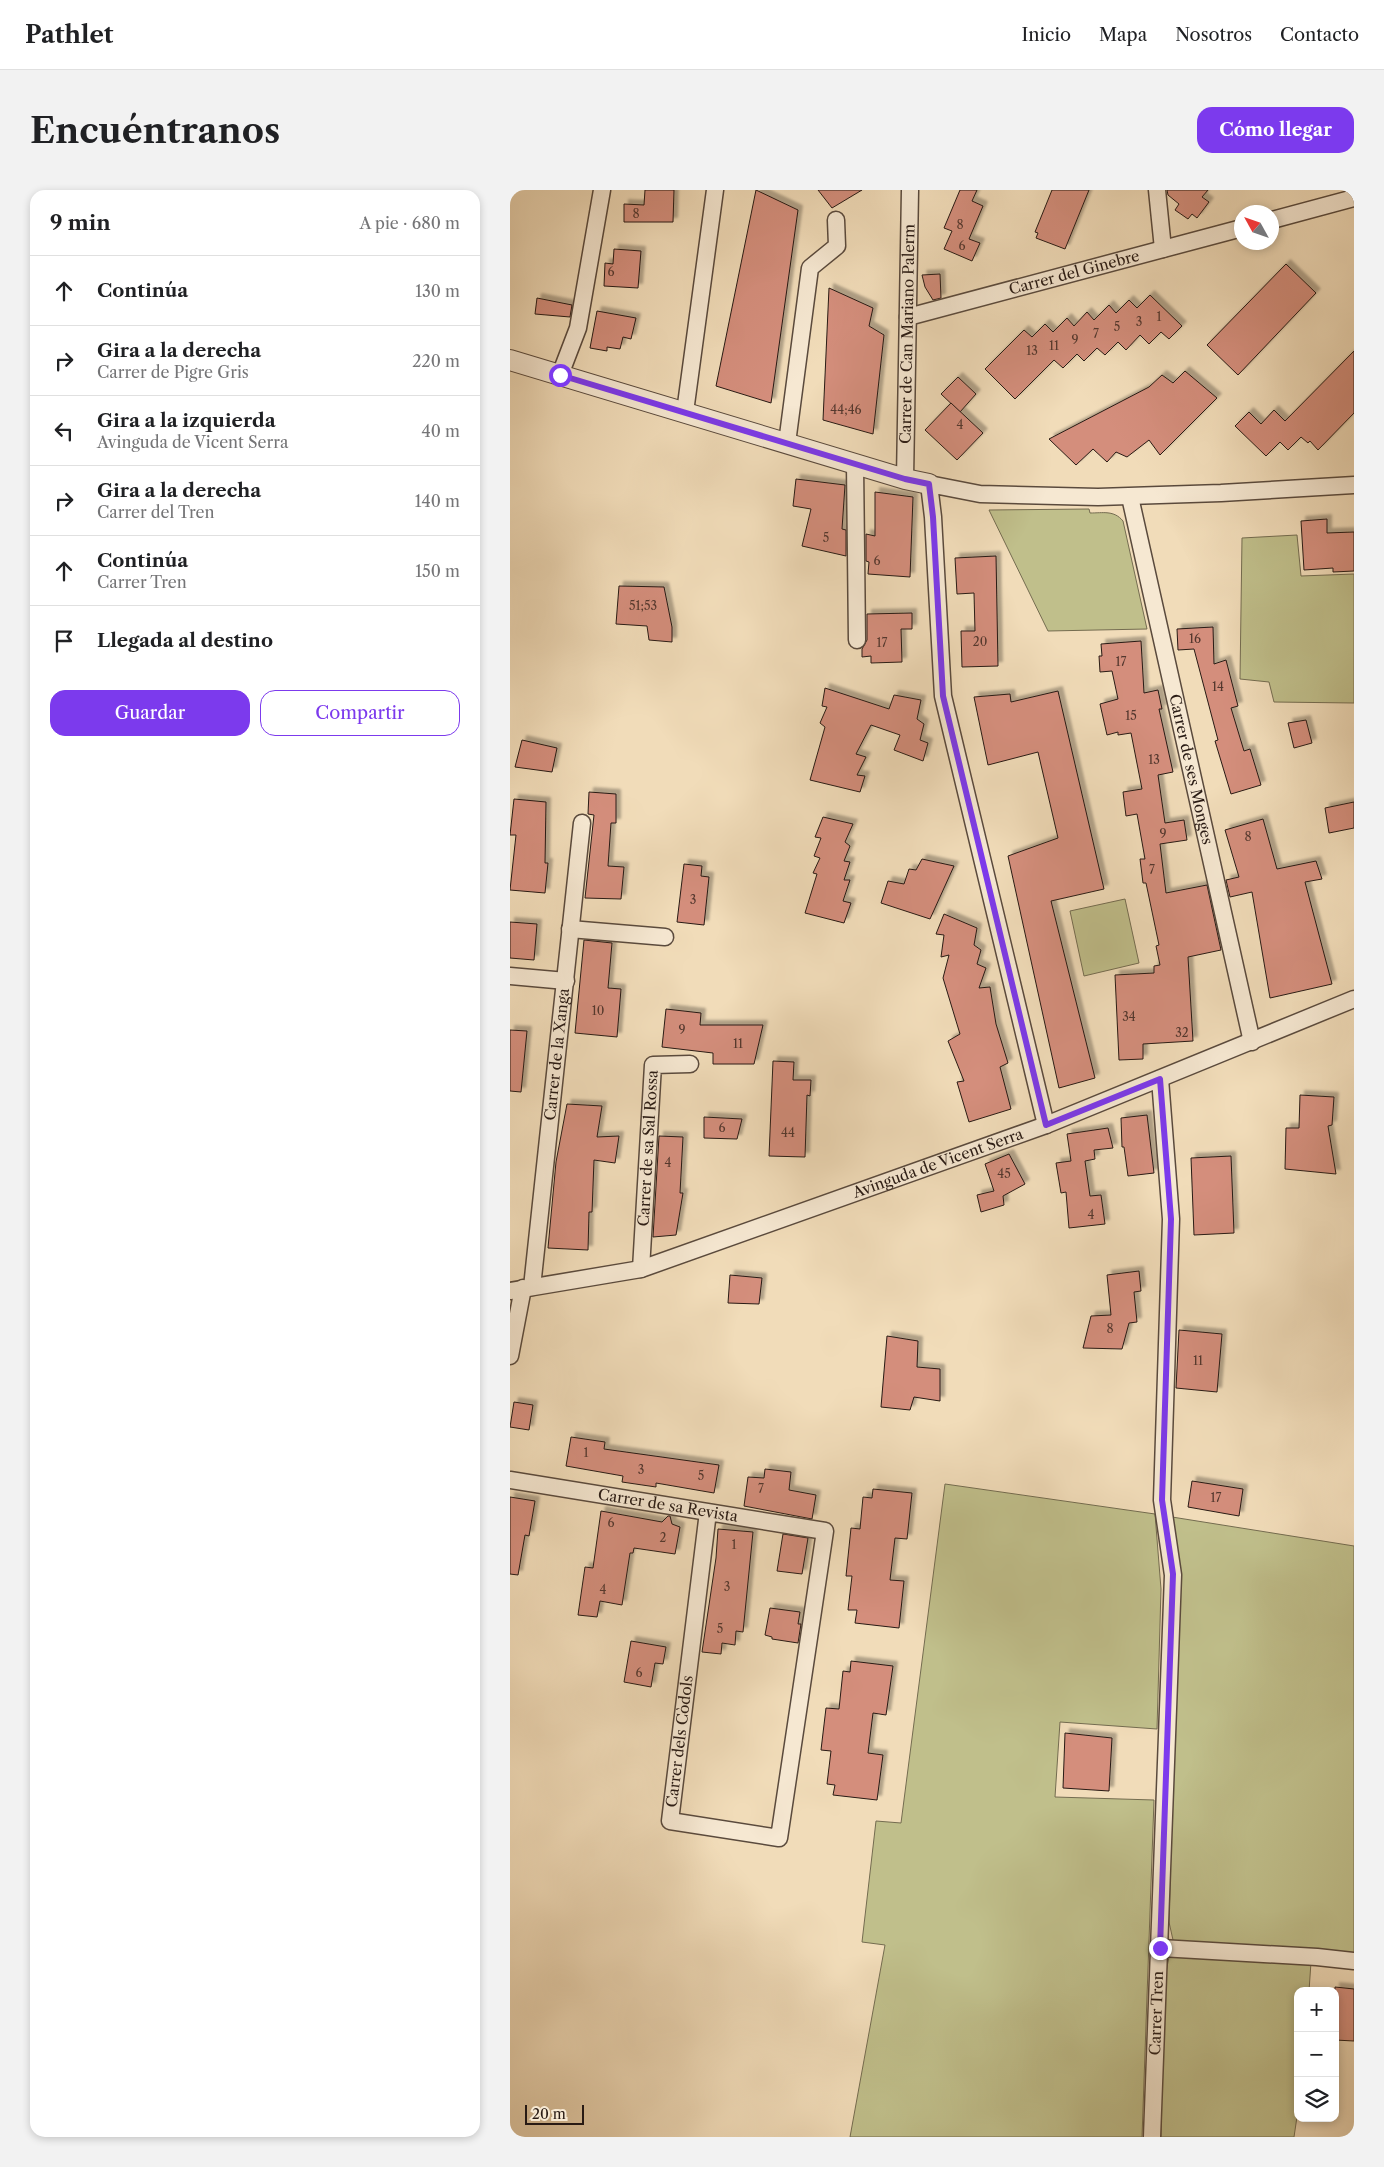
<!DOCTYPE html>
<html lang="es">
<head>
<meta charset="utf-8">
<style>
  body { margin:0; font-family:"Libre Caslon Text",serif; background:#f2f2f2; color:#202124 }
  .controls { position:absolute; right:15px; bottom:15px; display:grid; overflow:hidden; border-radius:10px; box-shadow:0 2px 8px #0003 }
  .controls button { width:45px; height:45px; display:grid; place-items:center; padding:0; border:0; border-bottom:1px solid #e0e0e0; background:#fff; color:#202124; font:25px sans-serif }
  .compass { position:absolute; left:724px; top:15px; width:45px; height:45px; border-radius:50%; background:#fff; box-shadow:0 2px 8px #0003; rotate:310deg }
  .scale { position:absolute; left:15px; bottom:12px; width:59px; box-sizing:border-box; padding-left:5px; border:2px solid #281a14; border-top:0; font-size:14px; line-height:18px; white-space:nowrap; color:#281a14; -webkit-text-stroke:4px #f6e8d2; paint-order:stroke }
  .stop { position:absolute; width:15px; height:15px; margin:-11px; border:4px solid #7c3aed; border-radius:50%; background:#fff }
  .stop.end { background:#7c3aed; border-color:#fff; box-shadow:0 1px 5px #0008 }
  .list { margin:0; padding:0; list-style:none }
  h2 { display:flex; justify-content:space-between; align-items:center; height:65px; margin:0; padding:0 20px; font-size:21px }
  h2 small { font-size:16px; font-weight:400; color:#757577 }
  .list li { display:grid; grid-template-columns:32px 1fr auto; gap:15px; align-items:center; box-sizing:border-box; height:70px; padding:0 20px; border-top:1px solid #e0e0e0 }
  .list b { display:block; font-size:19px; white-space:nowrap }
  .list p { margin:0; font-size:16px; white-space:nowrap; color:#757577 }
  .list em { font-size:16px; font-style:normal; color:#757577 }
  .actions { display:flex; gap:10px; padding:15px 20px }
  .actions a { flex:1; padding:11px 0; border:1px solid #7c3aed; border-radius:15px; text-align:center; font-size:18px; color:#7c3aed }
  .actions .main { background:#7c3aed; color:#fff }
  .icon { flex:none; width:28px; height:28px; fill:none; stroke:currentColor; stroke-width:2; stroke-linecap:round; stroke-linejoin:round }
  .map { position:relative; flex:none; width:844px; height:1947px; overflow:hidden; border-radius:15px }
  header { display:flex; align-items:center; gap:30px; box-sizing:border-box; height:70px; padding:0 25px; background:#fff; border-bottom:1px solid #e0e0e0 }
  header strong { font-size:24px }
  nav { display:flex; gap:28px; margin-inline-start:auto; font-size:18px }
  .intro { display:flex; align-items:center; justify-content:space-between; box-sizing:border-box; height:120px; padding:0 30px }
  h1 { margin:0; font-size:35px }
  .button { padding:12px 22px; border-radius:15px; background:#7c3aed; color:#fff; font-size:18px; font-weight:700 }
  main { display:flex; gap:30px; padding:0 30px }
  aside { flex:1; background:#fff; border-radius:15px; box-shadow:0 2px 8px #0003 }
  .map>svg:first-child { display:block }
  .green { fill:#c0bf8b; stroke:#746c50 }
  .building { fill:#d48e7c; stroke:#281a14; filter:url(#shadow) }
  .lines { fill:none; stroke-linecap:round; stroke-linejoin:round }
  .minor-casing { stroke:#5a4a3d; stroke-width:19 }
  .tertiary-casing { stroke:#5a4a3d; stroke-width:22 }
  .minor { stroke:#f6e8d2; stroke-width:16 }
  .tertiary { stroke:#f6e8d2; stroke-width:20 }
  .route { stroke:#7c3aed; stroke-width:6 }
  .labels { text-anchor:middle; stroke-width:4; stroke-linejoin:round; paint-order:stroke }
  .number-label { font-size:12px; fill:#53372e }
  .street-label { font-size:15px; fill:#281a14; stroke:#f6e8d2 }
</style>
</head>
<body>
<header>
<strong>Pathlet</strong>
<nav><a>Inicio</a><a>Mapa</a><a>Nosotros</a><a>Contacto</a></nav>
</header>
<div class="intro"><h1>Encuéntranos</h1><a class="button">Cómo llegar</a></div>
<main>
<aside>
<h2>9 min<small>A pie · 680 m</small></h2>
<ul class="list">
<li><svg class="icon" aria-label="ahead" viewBox="0 0 24 24"><path d="M12 20V5M6 11l6-6 6 6"/></svg><div><b>Continúa</b></div><em>130 m</em></li>
<li><svg class="icon" aria-label="right" viewBox="0 0 24 24"><path d="M7 20v-9h11M14 6l5 5-5 5"/></svg><div><b>Gira a la derecha</b><p>Carrer de Pigre Gris</p></div><em>220 m</em></li>
<li><svg class="icon" aria-label="left" viewBox="0 0 24 24"><path d="M17 20v-9H6M10 6l-5 5 5 5"/></svg><div><b>Gira a la izquierda</b><p>Avinguda de Vicent Serra</p></div><em>40 m</em></li>
<li><svg class="icon" aria-label="right" viewBox="0 0 24 24"><path d="M7 20v-9h11M14 6l5 5-5 5"/></svg><div><b>Gira a la derecha</b><p>Carrer del Tren</p></div><em>140 m</em></li>
<li><svg class="icon" aria-label="ahead" viewBox="0 0 24 24"><path d="M12 20V5M6 11l6-6 6 6"/></svg><div><b>Continúa</b><p>Carrer Tren</p></div><em>150 m</em></li>
<li><svg class="icon" aria-label="arrive" viewBox="0 0 24 24"><path d="M6 21V4h12l-3 4 3 4H6"/></svg><div><b>Llegada al destino</b></div></li>
</ul>
<div class="actions"><a class="main">Guardar</a><a>Compartir</a></div>
</aside>
<div class="map">
<svg width="844" height="1947" viewBox="0 0 844 1947">
  <defs>
    <filter id="shadow"><feDropShadow dx="4.5" dy="-4.5" stdDeviation="1" flood-color="#0004"/></filter>
  </defs>
  <rect width="100%" height="100%" fill="#f1dcb9"/>
  <filter id="stains"><feTurbulence type="fractalNoise" baseFrequency=".004" numOctaves="4"/><feColorMatrix values="0 0 0 0 .2 0 0 0 0 .09 0 0 0 0 .02 0 0 0 .5 -.17"/></filter>
  <radialGradient id="worn" r=".72"><stop offset=".6" stop-color="#630" stop-opacity="0"/><stop offset="1" stop-color="#630" stop-opacity=".3"/></radialGradient>
  <g class="green">
    <path d="M 579,319 L 580,323 C 593,323 604,320 613,331 L 637,439 L 538,441 L 479,320 Z"/>
    <path d="M 787,345 L 791,386 L 844,384 L 844,513 L 764,512 L 759,492 L 730,489 L 732,348 Z"/>
    <path d="M 615,709 L 629,773 L 574,786 L 560,721 Z"/>
    <path d="M 435,1294 L 645,1324 L 651,1399 L 647,1539 L 550,1532 L 545,1607 L 644,1610 L 632,1947 L 340,1947 L 375,1755 L 352,1752 L 366,1631 L 391,1633 Z"/>
    <path d="M 662,1327 L 844,1356 L 844,1768 L 672,1755 L 663,1750 L 659,1732 L 668,1395 Z"/>
    <path d="M 659,1767 L 801,1772 L 799,1801 L 788,1801 L 788,1920 L 784,1947 L 651,1947 L 653,1797 Z"/>
  </g>
  <g class="building">
    <path d="M 135,0 L 164,0 L 163,32 L 114,32 L 114,14 L 134,15 Z"/>
    <path d="M 246,0 L 288,20 L 261,213 L 206,196 Z"/>
    <path d="M 308,0 L 352,0 L 322,18 Z"/>
    <path d="M 450,0 L 467,0 L 462,11 L 473,16 L 459,49 L 470,53 L 462,71 L 434,59 L 442,41 L 434,38 Z"/>
    <path d="M 542,0 L 579,0 L 555,59 L 526,48 L 528,43 L 525,42 Z"/>
    <path d="M 657,0 L 698,0 L 692,7 L 699,12 L 687,28 L 682,24 L 678,29 L 665,20 L 669,14 L 658,5 Z"/>
    <path d="M 104,59 L 131,61 L 128,98 L 94,96 L 95,73 L 103,74 Z"/>
    <path d="M 776,74 L 806,103 L 728,185 L 697,155 Z"/>
    <path d="M 430,84 L 431,108 L 423,110 L 415,97 L 412,85 Z"/>
    <path d="M 319,98 L 363,118 L 359,136 L 374,145 L 363,244 L 313,230 Z"/>
    <path d="M 640,105 L 672,136 L 659,149 L 651,142 L 639,154 L 630,145 L 616,160 L 608,152 L 595,165 L 587,158 L 574,171 L 567,164 L 553,178 L 544,170 L 505,209 L 475,179 L 514,140 L 522,147 L 535,134 L 543,142 L 557,128 L 564,136 L 577,122 L 584,130 L 599,115 L 606,123 L 619,110 L 627,118 Z"/>
    <path d="M 27,108 L 62,115 L 60,127 L 25,124 Z"/>
    <path d="M 87,121 L 126,128 L 121,149 L 113,147 L 110,159 L 97,157 L 97,161 L 80,158 Z"/>
    <path d="M 844,161 L 844,223 L 808,260 L 800,251 L 798,253 L 791,247 L 778,260 L 770,252 L 756,266 L 725,236 L 739,222 L 751,234 L 764,220 L 775,231 Z"/>
    <path d="M 675,181 L 707,208 L 650,265 L 639,250 L 617,267 L 606,262 L 597,272 L 583,259 L 566,275 L 539,249 L 639,197 L 652,185 L 663,193 Z"/>
    <path d="M 448,187 L 466,204 L 450,222 L 431,204 Z"/>
    <path d="M 441,213 L 473,243 L 447,270 L 415,240 Z"/>
    <path d="M 286,289 L 335,295 L 332,339 L 336,340 L 336,366 L 292,356 L 301,319 L 283,316 Z"/>
    <path d="M 365,302 L 403,307 L 400,387 L 358,384 L 359,372 L 356,371 L 356,344 L 365,346 Z"/>
    <path d="M 817,329 L 817,343 L 844,342 L 844,381 L 823,382 L 823,378 L 794,380 L 791,331 Z"/>
    <path d="M 486,366 L 488,476 L 452,477 L 451,441 L 465,441 L 464,403 L 447,404 L 445,368 Z"/>
    <path d="M 109,396 L 154,397 L 162,437 L 162,452 L 139,450 L 137,436 L 106,434 Z"/>
    <path d="M 402,423 L 402,439 L 391,439 L 392,472 L 361,473 L 361,466 L 352,467 L 352,459 L 357,450 L 357,424 Z"/>
    <path d="M 703,437 L 704,474 L 716,470 L 728,516 L 721,518 L 734,561 L 740,559 L 751,595 L 721,604 L 705,551 L 708,550 L 684,459 L 668,460 L 667,439 Z"/>
    <path d="M 631,451 L 634,503 L 648,500 L 652,519 L 649,519 L 663,582 L 648,585 L 655,633 L 674,630 L 677,650 L 650,654 L 656,703 L 697,695 L 711,760 L 678,767 L 683,851 L 633,854 L 633,869 L 609,870 L 605,785 L 644,783 L 644,776 L 650,775 L 646,756 L 649,755 L 636,693 L 633,693 L 630,669 L 635,669 L 627,624 L 616,626 L 613,602 L 632,599 L 621,543 L 608,545 L 608,542 L 597,545 L 590,514 L 608,509 L 602,481 L 590,482 L 589,466 L 592,466 L 591,454 Z"/>
    <path d="M 315,498 L 379,519 L 384,505 L 411,510 L 407,529 L 414,534 L 410,550 L 418,553 L 413,571 L 384,560 L 390,545 L 361,535 L 346,564 L 356,567 L 347,585 L 355,586 L 350,602 L 300,590 L 315,537 L 310,533 L 317,517 L 312,516 Z"/>
    <path d="M 548,501 L 594,699 L 541,711 L 585,888 L 549,898 L 498,666 L 548,648 L 528,562 L 478,575 L 464,507 L 500,504 L 501,512 Z"/>
    <path d="M 796,530 L 802,553 L 784,558 L 778,533 Z"/>
    <path d="M 12,550 L 47,558 L 42,582 L 5,577 Z"/>
    <path d="M 79,602 L 106,604 L 106,633 L 101,633 L 98,676 L 114,677 L 111,709 L 75,708 L 84,625 L 78,624 Z"/>
    <path d="M 4,609 L 36,612 L 35,673 L 38,673 L 35,703 L 0,700 L 6,645 L 0,645 Z"/>
    <path d="M 844,612 L 844,638 L 819,643 L 815,618 Z"/>
    <path d="M 313,627 L 343,634 L 335,652 L 340,656 L 334,671 L 340,672 L 334,690 L 340,690 L 333,711 L 341,713 L 334,733 L 295,723 L 307,684 L 303,683 L 310,668 L 304,666 L 311,648 L 305,647 Z"/>
    <path d="M 753,629 L 767,679 L 806,671 L 812,689 L 795,692 L 822,794 L 760,808 L 742,702 L 720,707 L 716,690 L 729,687 L 715,640 Z"/>
    <path d="M 412,669 L 444,676 L 420,729 L 371,713 L 378,691 L 394,694 L 399,679 L 406,680 Z"/>
    <path d="M 174,674 L 192,676 L 191,686 L 199,687 L 194,735 L 167,732 Z"/>
    <path d="M 434,724 L 467,738 L 464,755 L 471,760 L 467,774 L 476,778 L 469,798 L 480,797 L 486,834 L 498,873 L 490,877 L 501,919 L 459,932 L 447,892 L 454,891 L 438,851 L 450,844 L 433,788 L 439,765 L 431,767 L 434,745 L 426,744 Z"/>
    <path d="M 0,732 L 27,734 L 24,770 L 0,768 Z"/>
    <path d="M 74,750 L 102,753 L 98,798 L 111,799 L 107,847 L 65,843 Z"/>
    <path d="M 156,819 L 191,823 L 190,835 L 253,835 L 244,874 L 203,874 L 203,863 L 152,857 Z"/>
    <path d="M 0,840 L 17,841 L 11,902 L 0,901 Z"/>
    <path d="M 263,871 L 284,872 L 283,890 L 301,890 L 300,906 L 297,905 L 295,967 L 259,966 Z"/>
    <path d="M 790,905 L 824,907 L 822,935 L 818,936 L 826,984 L 775,979 L 776,938 L 789,938 Z"/>
    <path d="M 57,914 L 92,916 L 87,947 L 109,946 L 105,973 L 84,970 L 82,1022 L 79,1022 L 78,1060 L 38,1058 L 46,972 Z"/>
    <path d="M 637,925 L 644,983 L 618,986 L 614,957 L 612,957 L 611,928 Z"/>
    <path d="M 194,927 L 232,929 L 227,949 L 194,948 Z"/>
    <path d="M 598,938 L 603,958 L 584,960 L 585,969 L 575,971 L 580,1006 L 591,1005 L 595,1034 L 559,1038 L 556,1002 L 551,1003 L 546,973 L 561,971 L 557,944 Z"/>
    <path d="M 149,946 L 173,947 L 170,1003 L 173,1003 L 166,1045 L 143,1047 Z"/>
    <path d="M 499,964 L 515,994 L 493,1006 L 494,1015 L 471,1022 L 467,1005 L 484,1001 L 475,974 Z"/>
    <path d="M 721,966 L 724,1043 L 684,1045 L 681,968 Z"/>
    <path d="M 629,1081 L 631,1101 L 624,1102 L 627,1132 L 619,1133 L 612,1159 L 573,1158 L 581,1126 L 601,1125 L 597,1085 Z"/>
    <path d="M 220,1085 L 252,1088 L 249,1114 L 218,1113 Z"/>
    <path d="M 669,1140 L 712,1144 L 707,1202 L 666,1198 Z"/>
    <path d="M 377,1146 L 408,1151 L 407,1177 L 430,1179 L 430,1211 L 404,1207 L 400,1220 L 371,1217 Z"/>
    <path d="M 4,1212 L 23,1215 L 19,1240 L 0,1237 Z"/>
    <path d="M 61,1247 L 95,1252 L 94,1259 L 209,1275 L 204,1303 L 146,1293 L 146,1297 L 112,1292 L 113,1286 L 56,1276 Z"/>
    <path d="M 255,1279 L 281,1282 L 279,1300 L 306,1305 L 302,1329 L 234,1316 L 238,1287 L 254,1288 Z"/>
    <path d="M 682,1291 L 733,1299 L 729,1326 L 678,1317 Z"/>
    <path d="M 363,1299 L 402,1303 L 397,1349 L 385,1348 L 380,1390 L 394,1391 L 389,1438 L 345,1433 L 347,1420 L 338,1420 L 342,1386 L 336,1386 L 341,1338 L 350,1339 L 353,1307 L 362,1308 Z"/>
    <path d="M 0,1307 L 25,1311 L 19,1346 L 15,1345 L 8,1385 L 0,1384 Z"/>
    <path d="M 91,1321 L 152,1332 L 158,1326 L 160,1326 L 162,1334 L 170,1337 L 165,1364 L 124,1358 L 123,1363 L 120,1363 L 112,1415 L 90,1411 L 87,1427 L 68,1425 L 75,1377 L 83,1378 Z"/>
    <path d="M 208,1339 L 243,1342 L 233,1442 L 226,1441 L 225,1455 L 212,1453 L 211,1464 L 192,1462 L 206,1368 Z"/>
    <path d="M 273,1344 L 298,1348 L 292,1384 L 267,1381 Z"/>
    <path d="M 260,1418 L 290,1422 L 288,1434 L 291,1434 L 288,1453 L 262,1449 L 262,1447 L 255,1445 Z"/>
    <path d="M 121,1451 L 156,1457 L 153,1474 L 145,1473 L 141,1497 L 114,1492 Z"/>
    <path d="M 341,1471 L 383,1476 L 376,1525 L 363,1523 L 358,1563 L 373,1565 L 367,1610 L 323,1605 L 325,1595 L 317,1594 L 321,1561 L 311,1560 L 316,1518 L 329,1519 L 333,1481 L 340,1482 Z"/>
    <path d="M 555,1543 L 602,1548 L 599,1601 L 553,1598 Z"/>
    <path d="M 825,1797 L 844,1799 L 844,1851 L 825,1850 Z"/>
  </g>
  <g class="lines">
    <defs>
      <g id="minor">
        <path d="M 647,0 L 653,59"/>
        <path d="M 762,30 L 844,8"/>
        <path id="s1" d="M 398,127 L 732,38"/>
        <path d="M 50,185 L 68,138 L 92,0"/>
        <path d="M 175,222 L 205,0"/>
        <path d="M 277,253 L 300,78 L 327,56 L 326,30"/>
        <path d="M 345,274 L 347,450"/>
        <path id="s2" d="M 395,289 L 400,0"/>
        <path id="s3" d="M 620,307 L 742,852"/>
        <path d="M 60,739 L 155,747"/>
        <path d="M 0,786 L 56,791"/>
        <path d="M 536,935 L 433,506 L 423,327 L 419,294 L 470,304 L 588,307 L 711,303 L 844,295"/>
        <path id="s4" d="M 131,1079 L 143,875 L 180,874"/>
        <path id="s5" d="M 22,1097 L 72,633"/>
        <path id="s6" d="M 0,1101 L 131,1079 L 536,935 L 844,809"/>
        <path d="M 0,1166 L 13,1098"/>
        <path id="s7" d="M 0,1290 L 315,1341 L 269,1648 L 160,1631 L 198,1322"/>
        <path d="M 651,1758 L 807,1767 L 844,1771"/>
        <path id="s8" d="M 642,1947 L 663,1385 L 652,1310 L 661,1029 L 650,889"/>
      </g>
      <path id="tertiary" d="M 0,170 L 395,289 L 419,294"/>
    </defs>
    <use href="#minor" class="minor-casing"/>
    <use href="#tertiary" class="tertiary-casing"/>
    <use href="#minor" class="minor"/>
    <use href="#tertiary" class="tertiary"/>
  </g>
  <g class="lines">
    <path class="route" d="M 50,185 L 395,289 L 419,294 L 423,327 L 433,506 L 536,935 L 650,889 L 661,1029 L 652,1310 L 663,1384 L 650,1758"/>
  </g>
  <g class="labels">
    <g class="number-label">
      <text x="126" y="28">8</text>
      <text x="450" y="39">8</text>
      <text x="452" y="60">6</text>
      <text x="101" y="86">6</text>
      <text x="649" y="131">1</text>
      <text x="629" y="136">3</text>
      <text x="607" y="141">5</text>
      <text x="586" y="148">7</text>
      <text x="565" y="154">9</text>
      <text x="544" y="160">11</text>
      <text x="522" y="165">13</text>
      <text x="336" y="224">44;46</text>
      <text x="450" y="239">4</text>
      <text x="316" y="352">5</text>
      <text x="367" y="375">6</text>
      <text x="133" y="420">51;53</text>
      <text x="685" y="453">16</text>
      <text x="470" y="456">20</text>
      <text x="372" y="457">17</text>
      <text x="611" y="476">17</text>
      <text x="708" y="501">14</text>
      <text x="621" y="530">15</text>
      <text x="644" y="574">13</text>
      <text x="653" y="648">9</text>
      <text x="738" y="651">8</text>
      <text x="642" y="684">7</text>
      <text x="183" y="714">3</text>
      <text x="88" y="825">10</text>
      <text x="619" y="831">34</text>
      <text x="172" y="844">9</text>
      <text x="672" y="847">32</text>
      <text x="228" y="858">11</text>
      <text x="212" y="942">6</text>
      <text x="278" y="947">44</text>
      <text x="158" y="977">4</text>
      <text x="494" y="988">45</text>
      <text x="581" y="1029">4</text>
      <text x="600" y="1143">8</text>
      <text x="688" y="1175">11</text>
      <text x="76" y="1267">1</text>
      <text x="131" y="1284">3</text>
      <text x="191" y="1290">5</text>
      <text x="251" y="1303">7</text>
      <text x="706" y="1312">17</text>
      <text x="101" y="1337">6</text>
      <text x="153" y="1352">2</text>
      <text x="224" y="1359">1</text>
      <text x="217" y="1401">3</text>
      <text x="93" y="1404">4</text>
      <text x="210" y="1443">5</text>
      <text x="129" y="1487">6</text>
    </g>
    <g class="street-label">
      <text dy="5" stroke="none"><textPath href="#s1" startOffset="172">Carrer del Ginebre</textPath></text>
      <text dy="5" stroke="none"><textPath href="#s2" startOffset="145">Carrer de Can Mariano Palerm</textPath></text>
      <text dy="5" stroke="none"><textPath href="#s3" startOffset="279">Carrer de ses Monges</textPath></text>
      <text dy="5" stroke="none"><textPath href="#s5" startOffset="234">Carrer de la Xanga</textPath></text>
      <text dy="5" stroke="none"><textPath href="#s4" startOffset="121">Carrer de sa Sal Rossa</textPath></text>
      <text dy="5" stroke="none"><textPath href="#s6" startOffset="448">Avinguda de Vicent Serra</textPath></text>
      <text dy="5" stroke="none"><textPath href="#s7" startOffset="160">Carrer de sa Revista</textPath></text>
      <text dy="5" stroke="none"><textPath href="#s7" startOffset="820">Carrer dels Còdols</textPath></text>
      <text dy="5" stroke="none"><textPath href="#s8" startOffset="124">Carrer Tren</textPath></text>
    </g>
  </g>
  <rect width="100%" height="100%" filter="url(#stains)"/>
  <rect width="100%" height="100%" fill="url(#worn)"/>
</svg>
<div class="controls">
<button>+</button>
<button>−</button>
<button><svg class="icon" aria-label="layers" viewBox="0 0 24 24"><path d="M12 4l9 5-9 5-9-5zM3 14l9 5 9-5"/></svg></button>
</div>
<svg class="compass" viewBox="-18 -18 36 36"><path d="M0-13l5 13h-10z" fill="#e53935"/><path d="M0 13l5-13h-10z" fill="#757577"/></svg>
<div class="scale">20 m</div>
<div class="stop" style="left:50px;top:185px"></div>
<div class="stop end" style="left:650px;top:1758px"></div>
</div>
</main>
</body>
</html>
